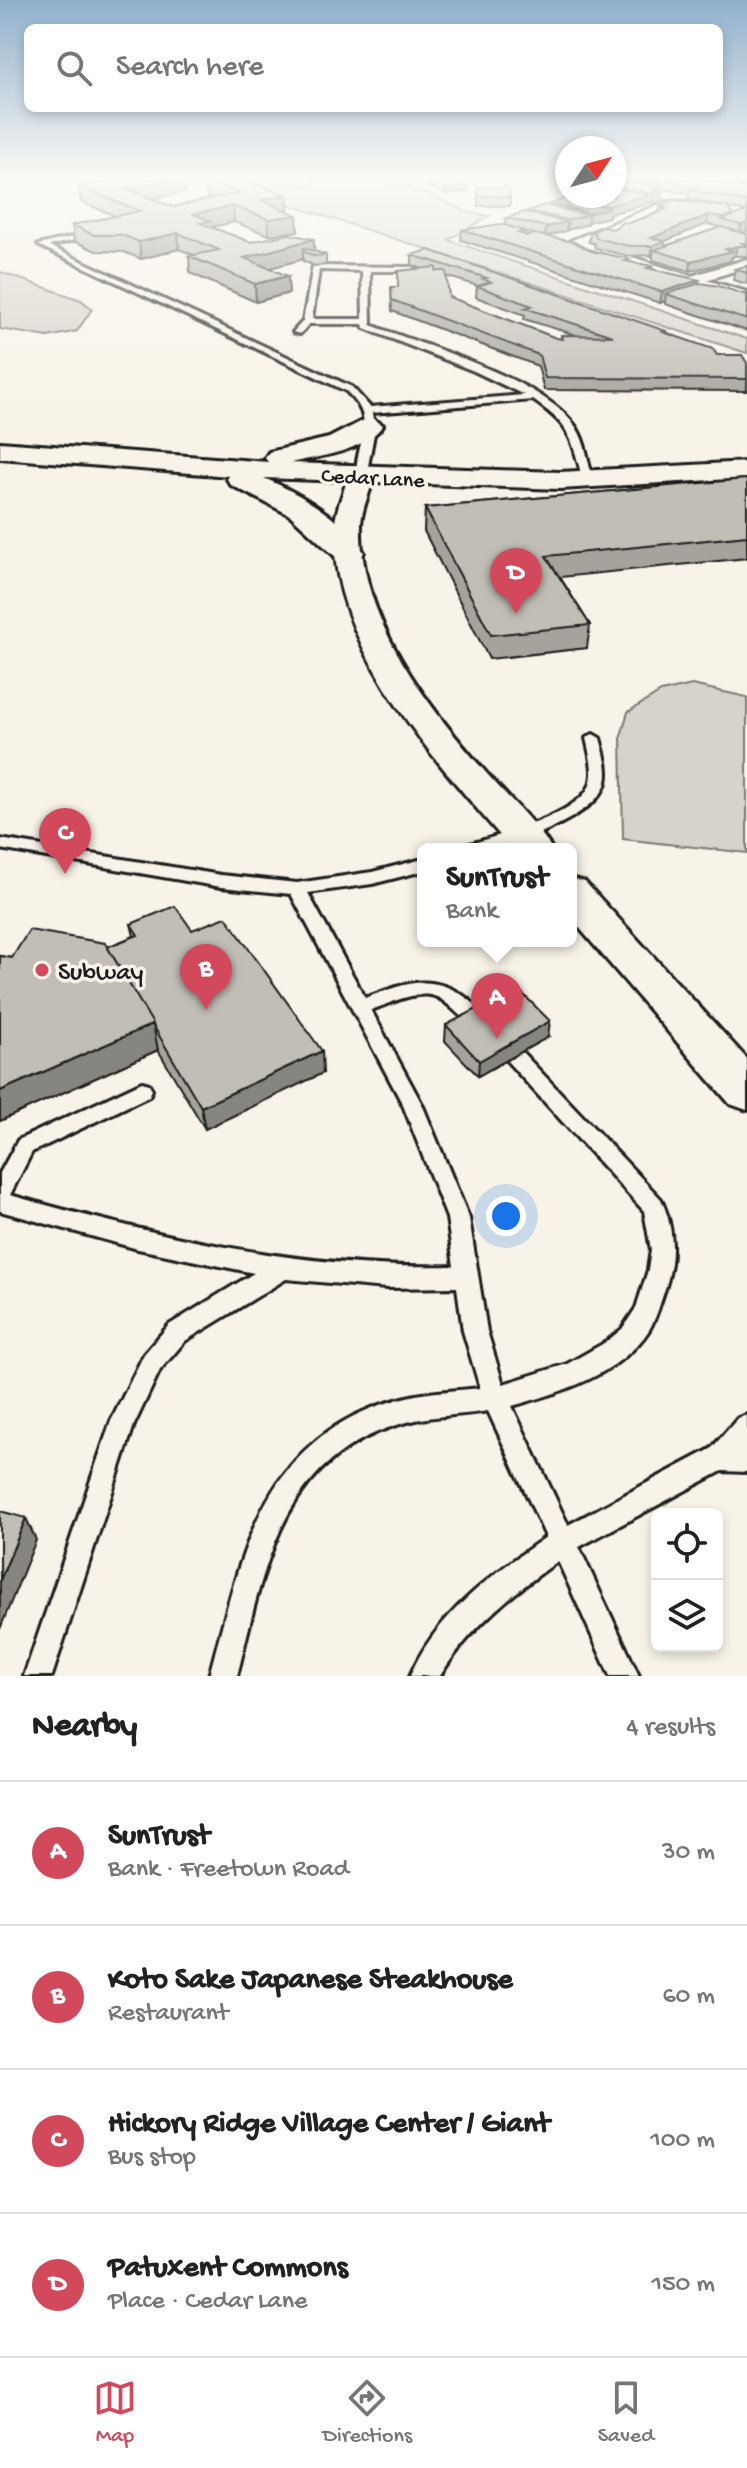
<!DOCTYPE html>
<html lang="en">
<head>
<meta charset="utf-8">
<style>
  body { margin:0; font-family:"Gochi Hand",sans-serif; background:#f6f6f6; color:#222 }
  .controls { position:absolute; right:24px; bottom:24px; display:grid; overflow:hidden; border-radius:12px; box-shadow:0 4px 12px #0003 }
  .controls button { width:72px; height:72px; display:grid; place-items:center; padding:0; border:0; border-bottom:2px solid #e0e0e0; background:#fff; color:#222; font:40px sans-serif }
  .compass { position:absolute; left:555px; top:136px; width:72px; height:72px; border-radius:50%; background:#fff; box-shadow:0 4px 12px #0003; rotate:54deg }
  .you { position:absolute; left:506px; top:1216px; width:28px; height:28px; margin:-20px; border:6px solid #fff; border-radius:50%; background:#1a73e8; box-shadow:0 0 0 12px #1a73e833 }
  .badge { display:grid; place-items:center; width:52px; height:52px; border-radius:50%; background:#d1495b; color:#fff; font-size:26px; font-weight:700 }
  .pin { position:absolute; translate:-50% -66px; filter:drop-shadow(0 2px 4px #0008) }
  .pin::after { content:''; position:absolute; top:42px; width:28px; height:24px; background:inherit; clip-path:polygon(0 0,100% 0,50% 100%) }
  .popup { position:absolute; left:417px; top:843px; width:160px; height:104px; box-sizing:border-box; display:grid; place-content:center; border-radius:12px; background:#fff; filter:drop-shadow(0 2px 6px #0005); font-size:26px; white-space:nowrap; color:#767676 }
  .popup b { font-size:30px; color:#222 }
  .popup::after { content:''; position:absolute; left:50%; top:100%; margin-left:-16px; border:16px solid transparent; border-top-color:#fff }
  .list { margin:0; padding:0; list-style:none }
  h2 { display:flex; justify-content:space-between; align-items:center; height:104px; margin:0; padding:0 32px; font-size:34px }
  h2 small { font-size:26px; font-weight:400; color:#767676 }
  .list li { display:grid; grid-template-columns:52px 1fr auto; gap:24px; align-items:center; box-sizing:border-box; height:144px; padding:0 32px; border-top:2px solid #e0e0e0 }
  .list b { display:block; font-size:30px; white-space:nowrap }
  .list p { margin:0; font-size:26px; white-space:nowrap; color:#767676 }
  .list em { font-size:26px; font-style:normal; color:#767676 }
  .icon { flex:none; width:44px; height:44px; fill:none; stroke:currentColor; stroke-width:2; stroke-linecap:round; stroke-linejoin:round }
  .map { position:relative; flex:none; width:747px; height:1676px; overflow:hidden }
  .search { position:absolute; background:#fff; box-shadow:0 4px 12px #0003; left:24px; right:24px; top:24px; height:88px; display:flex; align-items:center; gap:20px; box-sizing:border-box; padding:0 28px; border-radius:12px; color:#767676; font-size:30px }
  .sheet { height:680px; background:#fff }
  nav { display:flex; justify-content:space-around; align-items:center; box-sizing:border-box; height:112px; border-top:2px solid #e0e0e0; background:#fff; font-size:22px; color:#767676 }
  nav a { display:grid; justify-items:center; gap:4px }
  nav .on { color:#d1495b }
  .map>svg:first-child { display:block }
  .green { fill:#d7d3cb; stroke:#7a7874; stroke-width:2 }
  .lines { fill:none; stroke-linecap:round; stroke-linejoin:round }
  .service-casing { stroke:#1c1c1c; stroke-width:6 }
  .minor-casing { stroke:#1c1c1c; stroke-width:6 }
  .tertiary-casing { stroke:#1c1c1c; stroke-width:6 }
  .secondary-casing { stroke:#1c1c1c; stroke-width:6 }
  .service { fill:#f7f3e8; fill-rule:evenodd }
  .minor { fill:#f7f3e8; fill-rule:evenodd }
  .tertiary { fill:#f7f3e8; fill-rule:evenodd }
  .secondary { fill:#f7f3e8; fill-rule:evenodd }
  .wall { fill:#a5a39c; stroke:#1c1c1c; stroke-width:2; fill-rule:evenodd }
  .shaded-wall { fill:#86857f; stroke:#1c1c1c; stroke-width:2 }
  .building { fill:#c0beb5; stroke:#1c1c1c; stroke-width:2 }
  .poi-dot { fill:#d1495b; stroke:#f7f3e8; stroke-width:3 }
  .labels { text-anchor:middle; stroke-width:7; stroke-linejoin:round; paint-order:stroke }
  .far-street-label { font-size:22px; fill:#1c1c1c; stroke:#f7f3e8 }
  .poi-label { font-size:26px; fill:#1c1c1c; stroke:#f7f3e8; text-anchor:start }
</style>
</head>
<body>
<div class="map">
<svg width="747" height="1676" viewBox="0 0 747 1676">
  <rect width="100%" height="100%" fill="#f7f3e8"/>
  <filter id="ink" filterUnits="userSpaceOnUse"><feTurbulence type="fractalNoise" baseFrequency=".0125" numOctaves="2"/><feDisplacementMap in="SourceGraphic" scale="16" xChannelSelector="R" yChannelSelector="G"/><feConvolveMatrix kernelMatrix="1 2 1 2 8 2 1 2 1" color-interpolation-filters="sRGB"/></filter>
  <g filter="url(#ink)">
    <g class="green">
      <path d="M 210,179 L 253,179 L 288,186 L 311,185 L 320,179 L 371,179 L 431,195 L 467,212 L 489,216 L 448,240 L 747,339 L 747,353 Z"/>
      <path d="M 0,272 L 81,300 L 92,309 L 77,331 L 48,337 L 0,329 Z"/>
      <path d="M 692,685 L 747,697 L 747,853 L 623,839 L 621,736 L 628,712 L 661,692 Z"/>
    </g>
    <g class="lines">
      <defs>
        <g id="service">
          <path d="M 94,232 L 96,235 L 49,246 L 352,387 L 370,407 L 524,395 L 474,371 L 364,328 L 363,324 L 309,324 L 300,334 L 293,332 L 303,321 L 313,266 L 414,267 L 411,271 L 370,271 L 371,325 C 425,346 543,379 576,427 C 586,442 588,463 593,480 L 588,483 L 583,480 C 571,437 572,427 533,400 L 372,413 L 375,429 L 366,477 L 357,479 C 352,443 382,424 346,391 L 38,245 ZM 319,270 L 362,271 L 363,319 L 312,319 Z"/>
          <path d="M 593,734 L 600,738 C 604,753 611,773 604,788 C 591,816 519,845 489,849 C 481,850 472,849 464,849 L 466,845 C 495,837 576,815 589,787 C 596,773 589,753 586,738 Z"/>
          <path d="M 0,839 L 221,875 L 297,883 L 372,872 L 423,859 L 423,871 L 372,884 L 308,893 L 365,998 C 404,984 431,971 468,999 C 476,1005 485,1013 490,1022 L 488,1027 C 468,1033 453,1002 434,996 C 414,990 390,1004 371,1010 L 422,1104 L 469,1218 L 487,1331 L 503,1384 L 567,1364 L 606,1342 L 622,1329 L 636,1308 L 648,1270 L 651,1250 L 644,1211 L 507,1061 L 504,1056 L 507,1051 L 514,1048 L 521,1051 L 661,1199 C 675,1230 675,1258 665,1289 C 660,1303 657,1317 649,1330 C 621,1374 560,1393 512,1406 L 568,1525 L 711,1449 L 738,1418 L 747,1415 L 747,1472 L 722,1471 L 579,1547 L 639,1676 L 610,1676 L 558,1561 C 513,1593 469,1628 440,1676 L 410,1676 C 435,1615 494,1573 546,1537 L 488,1411 C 458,1416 427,1415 397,1425 C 279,1461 263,1573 237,1676 L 209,1676 C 243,1550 261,1433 407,1397 C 431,1391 456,1391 480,1388 L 463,1331 L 457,1287 L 386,1288 L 286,1279 L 185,1341 L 160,1370 L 134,1425 L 52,1676 L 24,1676 L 111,1421 L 144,1354 L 169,1325 L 254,1273 L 138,1249 L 0,1211 L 0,1173 L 18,1140 L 142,1082 L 149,1084 L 152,1090 L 149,1096 L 32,1152 L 10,1195 C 160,1237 298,1270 454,1266 L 447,1218 L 403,1105 L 291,894 L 221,887 L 0,849 Z"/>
        </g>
        <g id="minor">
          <path d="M 729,179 L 747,179 L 747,185 L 731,181 Z"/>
          <path d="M 693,201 L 747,212 L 747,220 L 693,209 L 671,209 L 586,242 L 691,276 L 747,259 L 747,267 L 706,280 L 747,292 L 747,301 L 582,252 L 570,241 L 665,202 Z"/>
        </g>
        <g id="tertiary">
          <path d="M 361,469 L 374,477 C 370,492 362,508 361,524 C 358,620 429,707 488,775 C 509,799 535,822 552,849 L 512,849 C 440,766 325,641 335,524 C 336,508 344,492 348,477 Z"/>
          <path d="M 571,878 L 585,882 L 747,1059 L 747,1110 L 730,1104 L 571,918 Z"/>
        </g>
        <path id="secondary" d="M 370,417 L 383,425 C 364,452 320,456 290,463 L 560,472 L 747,462 L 747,478 L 560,489 L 264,478 C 301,494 341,518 364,552 L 360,559 L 338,559 L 290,515 L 231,485 L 227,479 L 229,476 L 0,458 L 0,442 L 268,462 L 265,458 L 269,452 L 329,438 Z"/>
      </defs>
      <use href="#service" class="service-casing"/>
      <use href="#minor" class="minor-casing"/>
      <use href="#tertiary" class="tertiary-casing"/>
      <use href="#secondary" class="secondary-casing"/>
      <use href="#service" class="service"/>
      <use href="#minor" class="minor"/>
      <use href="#tertiary" class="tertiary"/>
      <use href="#secondary" class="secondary"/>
    </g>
    <g class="wall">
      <path d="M 78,179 L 184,179 L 185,192 L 152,199 L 173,207 L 212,199 L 207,197 L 206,182 L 287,195 L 288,210 L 286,210 L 298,231 L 269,235 L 234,222 L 211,227 L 250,242 L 314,239 L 314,251 L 326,255 L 326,265 L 315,266 L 303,261 L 303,259 L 269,268 L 289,293 L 256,302 L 190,273 L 189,256 L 194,255 L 179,249 L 141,259 L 124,252 L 96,251 L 74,241 L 72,225 L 116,216 L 81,202 L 79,187 L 81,187 L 79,186 Z"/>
      <path d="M 553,179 L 567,179 L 567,181 L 554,181 Z"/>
      <path d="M 628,179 L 701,179 L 747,188 L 747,231 L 743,233 L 747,234 L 747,256 L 735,256 L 732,257 L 731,261 L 690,271 L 653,260 L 653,255 L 628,256 L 595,248 L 594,243 L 589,242 L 590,232 L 613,229 L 659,212 L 661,205 L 732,217 L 747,212 L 689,199 L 689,194 L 660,188 L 660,191 L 663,192 L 662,201 L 653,203 L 647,202 L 647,204 L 609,214 L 609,217 L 588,222 L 588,224 L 547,236 L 630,262 L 652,266 L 652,269 L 698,284 L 747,295 L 747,331 L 665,304 L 665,301 L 660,303 L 461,240 L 462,230 L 505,225 L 506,218 L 550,206 L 550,204 L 568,199 L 568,197 L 615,196 L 615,183 L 628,180 ZM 707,224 L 721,227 L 665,246 L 665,241 ZM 524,232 L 534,234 L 527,236 L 524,235 Z"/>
      <path d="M 426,181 L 468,186 L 468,191 L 445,194 L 426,186 Z"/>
      <path d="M 478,187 L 510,197 L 510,206 L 478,206 Z"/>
      <path d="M 412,255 L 666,332 L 717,355 L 747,363 L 747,391 L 544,390 L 538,366 L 392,311 L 391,287 L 398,287 L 423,269 L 412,265 ZM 446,276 L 478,286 L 477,286 L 476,297 L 525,315 L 524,319 L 576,335 L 561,335 L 561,339 L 556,338 L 449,297 Z"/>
      <path d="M 747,266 L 747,284 L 733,280 L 735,269 Z"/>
      <path d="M 747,479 L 747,558 L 560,577 L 590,625 L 587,648 L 489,659 L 424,531 L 425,508 Z"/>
      <path d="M 131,924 L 192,930 L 323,1073 L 205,1129 L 158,1050 L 0,1121 L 0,956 L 12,958 L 107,947 L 134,936 Z"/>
      <path d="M 446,1025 L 548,1037 L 478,1076 L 445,1041 Z"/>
    </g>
    <g class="shaded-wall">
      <path d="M 174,179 L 184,179 L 185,192 L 128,204 L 126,189 Z"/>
      <path d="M 661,179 L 659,193 L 663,192 L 662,201 L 653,203 L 654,194 L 650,192 L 651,183 Z"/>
      <path d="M 468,186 L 468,191 L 445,194 L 445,189 Z"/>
      <path d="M 287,195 L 288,210 L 262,216 L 261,200 Z"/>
      <path d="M 648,195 L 647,204 L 609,214 L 609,217 L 588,222 L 589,213 L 607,208 L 608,206 Z"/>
      <path d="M 233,206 L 234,222 L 211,227 L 212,237 L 194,214 Z"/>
      <path d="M 297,215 L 298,231 L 269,235 L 268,219 Z"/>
      <path d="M 589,215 L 588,224 L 567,230 L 568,220 Z"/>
      <path d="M 709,215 L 707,224 L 665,241 L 664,251 L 654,250 L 653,255 L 651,256 L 652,246 L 651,238 Z"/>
      <path d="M 567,222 L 566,231 L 545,237 L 546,227 Z"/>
      <path d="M 747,223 L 747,231 L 740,234 L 741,225 Z"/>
      <path d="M 178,233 L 179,249 L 141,259 L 139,242 Z"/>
      <path d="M 314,239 L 314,256 L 303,251 L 303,259 L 245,275 L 244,258 Z"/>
      <path d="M 737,246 L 735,256 L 732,257 L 731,261 L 690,271 L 691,261 Z"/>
      <path d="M 288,276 L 289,293 L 256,302 L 255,284 Z"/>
      <path d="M 699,280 L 697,291 L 666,294 L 665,301 L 660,303 L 662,292 Z"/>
      <path d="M 550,1021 L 548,1037 L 478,1076 L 479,1061 Z"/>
      <path d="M 153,1024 L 158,1050 L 0,1121 L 0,1091 Z"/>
      <path d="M 322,1051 L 323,1073 L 205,1129 L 201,1107 Z"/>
      <path d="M 26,1518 L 36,1540 L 0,1629 L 0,1580 Z"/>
    </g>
    <g class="building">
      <path d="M 98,179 L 174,179 L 126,189 L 173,207 L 239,193 L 206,182 L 218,179 L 242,179 L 287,195 L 261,200 L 297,215 L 268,219 L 233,206 L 194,214 L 210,221 L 200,223 L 250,242 L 289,234 L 314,239 L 244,258 L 288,276 L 255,284 L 189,256 L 219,250 L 178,233 L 139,242 L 122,235 L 94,235 L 72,225 L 140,211 L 79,187 L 105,182 Z"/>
      <path d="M 438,179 L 450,179 L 468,186 L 445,189 L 426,181 Z"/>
      <path d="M 633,179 L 701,179 L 747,188 L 747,202 L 690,190 L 698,187 L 661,179 L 651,183 Z"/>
      <path d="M 624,180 L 660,187 L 653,190 L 663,192 L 654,194 L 615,186 L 615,183 Z"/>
      <path d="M 478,187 L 509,187 L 510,197 L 478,196 Z"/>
      <path d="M 615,188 L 648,195 L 608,206 L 568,197 L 572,196 L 615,196 Z"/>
      <path d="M 567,198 L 610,208 L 589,213 L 550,204 Z"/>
      <path d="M 674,200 L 726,207 L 733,214 L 724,218 L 709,215 L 651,238 L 665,241 L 652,246 L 629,246 L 596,238 L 595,233 L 590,232 L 603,227 L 613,229 L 623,222 L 629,223 L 653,215 L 666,209 L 660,208 L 666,206 L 661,205 Z"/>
      <path d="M 545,205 L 589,215 L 568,220 L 528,211 Z"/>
      <path d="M 747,211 L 747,223 L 741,225 L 722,220 Z"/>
      <path d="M 524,212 L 567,222 L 546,227 L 506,218 Z"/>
      <path d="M 501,224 L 524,231 L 518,233 L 527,236 L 535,234 L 574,242 L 591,251 L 630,259 L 625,261 L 652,266 L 647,268 L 699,280 L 662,292 L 462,230 Z"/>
      <path d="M 721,227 L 747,234 L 747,243 L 742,243 L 747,246 L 737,246 L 726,249 L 733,251 L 691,261 L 654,250 Z"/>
      <path d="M 304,248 L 326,255 L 315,256 L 303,251 Z"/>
      <path d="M 429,250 L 666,331 L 663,332 L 713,349 L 717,355 L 742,355 L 747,363 L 747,379 L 545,378 L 539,355 L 392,300 L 391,287 L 398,287 L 398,271 L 436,267 L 436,271 L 446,271 L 449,297 L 556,338 L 562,339 L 561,335 L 613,336 L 525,308 L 532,306 L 477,286 L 491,282 L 483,279 L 487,278 L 412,255 Z"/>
      <path d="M 747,266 L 747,273 L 735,269 Z"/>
      <path d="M 700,283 L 718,286 L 747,295 L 747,320 L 666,294 Z"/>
      <path d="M 747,479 L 747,536 L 546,556 L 590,625 L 491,635 L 425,508 Z"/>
      <path d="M 175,906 L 192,930 L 226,917 L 322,1051 L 201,1107 L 107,947 L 138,935 L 131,924 Z"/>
      <path d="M 29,930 L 105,943 L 153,1024 L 0,1091 L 0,956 L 12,958 Z"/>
      <path d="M 517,988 L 550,1021 L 479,1061 L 446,1025 Z"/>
      <path d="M 0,1511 L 26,1518 L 0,1580 Z"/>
    </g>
  </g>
  <linearGradient id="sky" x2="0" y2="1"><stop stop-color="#90b0cc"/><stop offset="0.43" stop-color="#fbfaf5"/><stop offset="1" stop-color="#fbfaf5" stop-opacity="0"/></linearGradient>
  <rect width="747" height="414" fill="url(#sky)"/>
  <circle class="poi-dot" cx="42" cy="970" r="8"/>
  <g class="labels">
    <g class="far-street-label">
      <text transform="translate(373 476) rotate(3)" y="8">Cedar Lane</text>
    </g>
    <g class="poi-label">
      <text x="58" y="979">Subway</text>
    </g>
  </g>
</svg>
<div class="controls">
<button><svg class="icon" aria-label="locate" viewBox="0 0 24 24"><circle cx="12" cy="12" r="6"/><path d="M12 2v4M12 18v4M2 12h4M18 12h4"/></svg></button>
<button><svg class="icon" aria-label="layers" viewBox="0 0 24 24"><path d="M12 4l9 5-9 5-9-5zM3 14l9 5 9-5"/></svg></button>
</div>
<svg class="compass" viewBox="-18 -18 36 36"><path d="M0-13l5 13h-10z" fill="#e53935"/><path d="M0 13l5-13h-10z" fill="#767676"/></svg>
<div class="you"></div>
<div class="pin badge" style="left:497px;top:1039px">A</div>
<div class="popup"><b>SunTrust</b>Bank</div>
<div class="pin badge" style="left:206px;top:1010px">B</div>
<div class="pin badge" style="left:65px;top:874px">C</div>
<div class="pin badge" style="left:516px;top:614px">D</div>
<div class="search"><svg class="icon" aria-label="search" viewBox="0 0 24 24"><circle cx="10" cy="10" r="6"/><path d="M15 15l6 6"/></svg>Search here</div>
</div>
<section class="sheet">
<h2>Nearby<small>4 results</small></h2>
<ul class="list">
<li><span class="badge">A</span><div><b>SunTrust</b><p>Bank · Freetown Road</p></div><em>30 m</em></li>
<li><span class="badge">B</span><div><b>Koto Sake Japanese Steakhouse</b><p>Restaurant</p></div><em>60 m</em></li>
<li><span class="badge">C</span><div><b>Hickory Ridge Village Center / Giant</b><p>Bus stop</p></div><em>100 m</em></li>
<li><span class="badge">D</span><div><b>Patuxent Commons</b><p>Place · Cedar Lane</p></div><em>150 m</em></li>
</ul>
</section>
<nav>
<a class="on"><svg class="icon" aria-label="map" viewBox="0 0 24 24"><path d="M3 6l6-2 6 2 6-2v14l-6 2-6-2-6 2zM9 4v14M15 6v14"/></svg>Map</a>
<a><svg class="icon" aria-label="directions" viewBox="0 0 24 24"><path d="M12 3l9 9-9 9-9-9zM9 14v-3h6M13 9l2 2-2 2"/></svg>Directions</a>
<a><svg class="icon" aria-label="saved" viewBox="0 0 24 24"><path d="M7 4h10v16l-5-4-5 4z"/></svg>Saved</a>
</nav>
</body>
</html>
